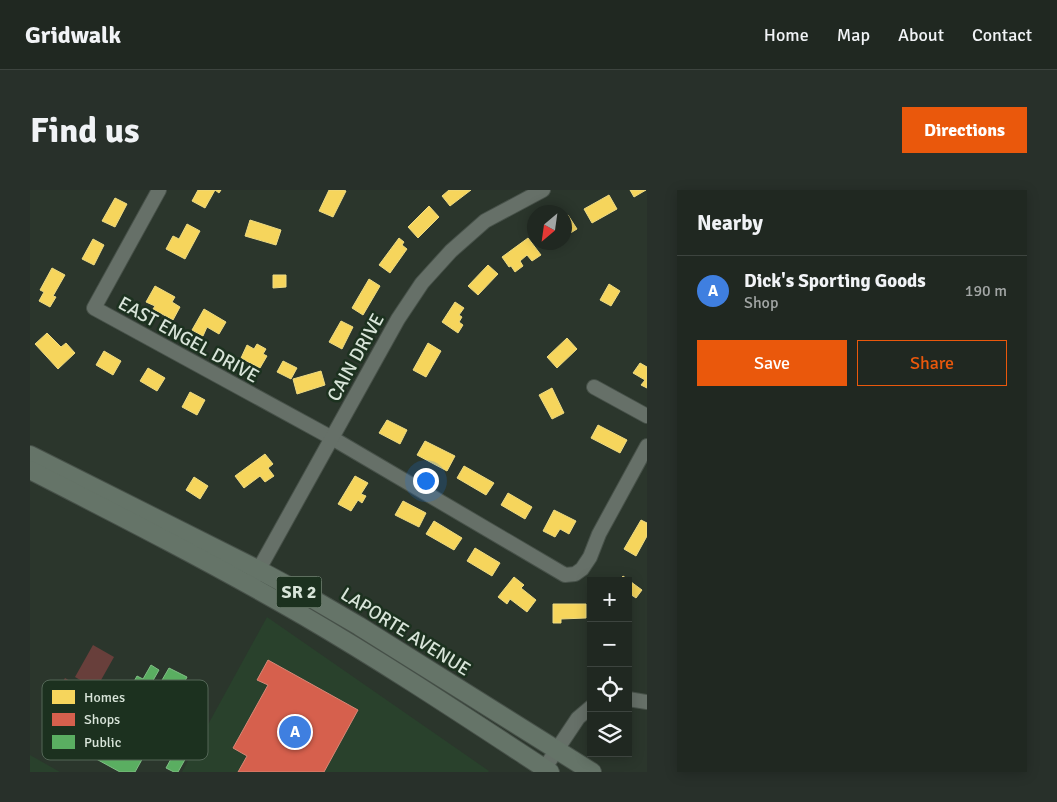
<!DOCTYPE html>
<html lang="en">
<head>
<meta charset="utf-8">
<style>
  body { margin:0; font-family:Signika,sans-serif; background:#28302a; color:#f1f3f6 }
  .controls { position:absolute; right:15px; bottom:15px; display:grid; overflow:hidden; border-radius:0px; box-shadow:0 2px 12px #0003 }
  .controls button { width:45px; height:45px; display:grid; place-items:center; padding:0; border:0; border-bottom:1px solid #3d443f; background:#202821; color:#f1f3f6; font:25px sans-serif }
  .compass { position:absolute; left:497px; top:15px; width:45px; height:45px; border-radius:50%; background:#202821; box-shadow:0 2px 12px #0003; rotate:209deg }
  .you { position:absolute; left:395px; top:290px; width:18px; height:18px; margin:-12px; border:4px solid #fff; border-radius:50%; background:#1a73e8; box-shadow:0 0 0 8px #1a73e833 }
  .badge { display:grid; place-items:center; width:32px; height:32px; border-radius:50%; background:#ea580c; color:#fff; font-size:16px; font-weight:700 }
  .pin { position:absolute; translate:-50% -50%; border:2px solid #fff; box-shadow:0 1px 5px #0006 }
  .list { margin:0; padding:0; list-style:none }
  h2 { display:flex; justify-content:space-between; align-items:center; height:65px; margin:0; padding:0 20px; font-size:21px }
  h2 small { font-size:16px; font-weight:400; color:#a2a6a5 }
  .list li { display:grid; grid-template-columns:32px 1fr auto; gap:15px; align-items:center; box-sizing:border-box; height:70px; padding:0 20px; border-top:1px solid #3d443f }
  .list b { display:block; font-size:19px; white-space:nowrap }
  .list p { margin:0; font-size:16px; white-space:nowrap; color:#a2a6a5 }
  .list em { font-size:16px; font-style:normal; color:#a2a6a5 }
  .actions { display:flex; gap:10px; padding:15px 20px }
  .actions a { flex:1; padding:11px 0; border:1px solid #ea580c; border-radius:0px; text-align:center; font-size:18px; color:#ea580c }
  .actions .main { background:#ea580c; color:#fff }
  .icon { flex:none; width:28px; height:28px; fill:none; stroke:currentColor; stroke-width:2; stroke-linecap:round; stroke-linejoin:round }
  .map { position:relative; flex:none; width:617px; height:582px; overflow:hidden; border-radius:0px }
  header { display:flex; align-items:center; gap:30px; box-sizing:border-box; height:70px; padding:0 25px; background:#202821; border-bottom:1px solid #3d443f }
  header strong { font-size:24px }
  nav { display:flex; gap:28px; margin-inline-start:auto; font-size:18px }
  .intro { display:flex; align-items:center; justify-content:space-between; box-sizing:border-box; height:120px; padding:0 30px }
  h1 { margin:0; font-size:35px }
  .button { padding:12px 22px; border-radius:0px; background:#ea580c; color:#fff; font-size:18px; font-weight:700 }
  main { display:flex; gap:30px; padding:0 30px }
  aside { flex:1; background:#202821; border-radius:0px; box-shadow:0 2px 12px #0003 }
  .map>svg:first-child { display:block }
  .built { fill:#29412c }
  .green { fill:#683f3b }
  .homes { fill:#f6d55c; stroke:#edda82 }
  .shops { fill:#d6604d; stroke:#d78877 }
  .public { fill:#5aae61; stroke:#80be85 }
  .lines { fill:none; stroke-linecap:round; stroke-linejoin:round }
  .minor-casing { stroke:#475149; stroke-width:16 }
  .major-casing { stroke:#475149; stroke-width:20 }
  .minor { stroke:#667068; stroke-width:14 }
  .major { stroke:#657468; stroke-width:18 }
  .labels { text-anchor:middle; stroke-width:5; stroke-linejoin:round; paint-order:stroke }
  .shield { fill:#1c311f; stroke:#a0aea1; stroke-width:1 }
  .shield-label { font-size:18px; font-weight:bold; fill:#d8e4d9 }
  .street-label { font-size:19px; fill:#d8e4d9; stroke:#1c311f }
  .key { fill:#1c311f; stroke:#546757; stroke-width:1 }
  .key-label { font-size:14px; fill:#d8e4d9 }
</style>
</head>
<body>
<header>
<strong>Gridwalk</strong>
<nav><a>Home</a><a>Map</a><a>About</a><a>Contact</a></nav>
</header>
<div class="intro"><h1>Find us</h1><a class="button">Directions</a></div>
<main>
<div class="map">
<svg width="617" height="582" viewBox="0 0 617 582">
  <rect width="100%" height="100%" fill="#2b362c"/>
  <g class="built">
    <path d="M 237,427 L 459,581 L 458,582 L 152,582 Z"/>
    <path d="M 0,565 L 30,582 L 0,582 Z"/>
  </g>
  <g class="green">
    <path d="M 63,455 L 84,467 L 66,499 L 45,487 Z"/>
    <path d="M 35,488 L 63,504 L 52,524 L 23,508 Z"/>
  </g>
  <g class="homes">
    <path d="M 168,0 L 191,0 L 189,3 L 185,0 L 175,18 L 162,11 Z"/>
    <path d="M 299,0 L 314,0 L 316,1 L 303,27 L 289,21 Z"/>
    <path d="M 419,0 L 441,0 L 420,16 L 412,6 Z"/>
    <path d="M 600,0 L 616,0 L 604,7 Z"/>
    <path d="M 579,5 L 587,19 L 562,33 L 554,19 Z"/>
    <path d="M 85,8 L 97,14 L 85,37 L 72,31 Z"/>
    <path d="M 399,16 L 409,27 L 388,48 L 378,37 Z"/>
    <path d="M 538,25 L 547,39 L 534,47 L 534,27 Z"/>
    <path d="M 220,30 L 251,40 L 246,55 L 215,46 Z"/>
    <path d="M 157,34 L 170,41 L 155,69 L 136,59 L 143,46 L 149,49 Z"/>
    <path d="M 369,48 L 374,52 L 372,55 L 377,59 L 360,83 L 349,75 Z"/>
    <path d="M 498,48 L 511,65 L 502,71 L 497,65 L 490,71 L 493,76 L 485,82 L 481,76 L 479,77 L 472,67 Z"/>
    <path d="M 63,49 L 74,55 L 64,75 L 52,69 Z"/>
    <path d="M 458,75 L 468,84 L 448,105 L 438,96 Z"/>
    <path d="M 22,78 L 35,85 L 23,106 L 26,107 L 20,117 L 9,111 L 14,102 L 10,100 Z"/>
    <path d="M 243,85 L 256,85 L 256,97 L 243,98 Z"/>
    <path d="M 339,89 L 350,96 L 333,125 L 322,118 Z"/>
    <path d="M 579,94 L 590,101 L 581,116 L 570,110 Z"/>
    <path d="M 125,96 L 145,107 L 142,112 L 150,117 L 143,130 L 123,119 L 125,116 L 116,112 Z"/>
    <path d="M 425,112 L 434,118 L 429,125 L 432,127 L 429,132 L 433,135 L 428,143 L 412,132 Z"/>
    <path d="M 174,119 L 196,132 L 189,144 L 177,137 L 173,146 L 162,140 Z"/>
    <path d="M 311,131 L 323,137 L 312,159 L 299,152 Z"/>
    <path d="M 17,143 L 31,157 L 36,153 L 45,163 L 28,179 L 5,154 Z"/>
    <path d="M 537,148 L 547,159 L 527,178 L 517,167 Z"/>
    <path d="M 398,153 L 411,161 L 396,187 L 383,180 Z"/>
    <path d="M 227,154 L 236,159 L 233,164 L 237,166 L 230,178 L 211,168 L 217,155 L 224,159 Z"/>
    <path d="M 74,161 L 91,171 L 83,185 L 66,175 Z"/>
    <path d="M 253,171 L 267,178 L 261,189 L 247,182 Z"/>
    <path d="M 610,173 L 617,177 L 617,198 L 611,195 L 615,190 L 603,183 Z"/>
    <path d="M 118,178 L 135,188 L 127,201 L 110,191 Z"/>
    <path d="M 291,181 L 295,195 L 267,204 L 263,189 Z"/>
    <path d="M 522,198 L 534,223 L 522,229 L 509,205 Z"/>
    <path d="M 160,202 L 175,210 L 167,225 L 152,217 Z"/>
    <path d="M 357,230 L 377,240 L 370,254 L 349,243 Z"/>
    <path d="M 568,235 L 597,250 L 590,263 L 561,248 Z"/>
    <path d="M 395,251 L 425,266 L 417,281 L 387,265 Z"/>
    <path d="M 235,264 L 243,274 L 238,278 L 244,286 L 235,292 L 230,286 L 214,298 L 205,286 Z"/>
    <path d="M 434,276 L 464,293 L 456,305 L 427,288 Z"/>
    <path d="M 325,286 L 338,293 L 331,304 L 336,306 L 332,313 L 328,310 L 321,321 L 308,314 Z"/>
    <path d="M 164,287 L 178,296 L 170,309 L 156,300 Z"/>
    <path d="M 478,303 L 502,317 L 495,329 L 471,315 Z"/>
    <path d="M 373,311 L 396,323 L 389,337 L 365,325 Z"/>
    <path d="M 524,320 L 546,331 L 539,344 L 530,339 L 525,347 L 513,341 Z"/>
    <path d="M 611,330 L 617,333 L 617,346 L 606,366 L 594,359 Z"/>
    <path d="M 404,331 L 432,348 L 424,360 L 396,344 Z"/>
    <path d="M 445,358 L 470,373 L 462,386 L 437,371 Z"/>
    <path d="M 593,386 L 612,400 L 606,408 L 600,404 L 598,406 L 598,391 L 589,391 Z"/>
    <path d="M 484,387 L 494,395 L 491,398 L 506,410 L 497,422 L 480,409 L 477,414 L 468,407 Z"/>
    <path d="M 523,414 L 556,414 L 556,428 L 531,429 L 531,433 L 523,433 Z"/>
  </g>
  <path class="shops" d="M 238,470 L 328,520 L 294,582 L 208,582 L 217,566 L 203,558 L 238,495 L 227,490 Z"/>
  <g class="public">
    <path d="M 121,475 L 129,480 L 121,494 L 128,497 L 139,478 L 157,487 L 148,505 L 156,509 L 153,514 L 160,518 L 152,534 L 115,514 L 103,536 L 124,548 L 105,582 L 90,582 L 59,565 L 88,514 L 91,515 L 107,486 L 113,489 Z"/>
    <path d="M 151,551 L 162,557 L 148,582 L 144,582 L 136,578 Z"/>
  </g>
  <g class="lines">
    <defs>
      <g id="minor">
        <path d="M 129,0 L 64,118 L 302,248 L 535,385 L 545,384 L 552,379 L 560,367 L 569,344 L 617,256"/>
        <path d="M 564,197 L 617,226"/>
        <path d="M 224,388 L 368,129 L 392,93 L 421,61 L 455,31 L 513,0"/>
        <path d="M 598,509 L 617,512"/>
        <path d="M 511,582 L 514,579 L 548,528 L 561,517"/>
      </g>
      <g id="major">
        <path d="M 0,265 L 229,380 L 281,408 L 329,436 L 562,582"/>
        <path d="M 0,280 C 92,327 184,374 274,426 C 358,475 439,529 520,582"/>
      </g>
    </defs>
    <use href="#minor" class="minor-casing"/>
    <use href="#major" class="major-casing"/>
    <use href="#minor" class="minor"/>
    <use href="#major" class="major"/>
  </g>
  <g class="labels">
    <rect class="shield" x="246.5" y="386.5" width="45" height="31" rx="4"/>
    <g class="shield-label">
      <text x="269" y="408">SR 2</text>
    </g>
    <g class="street-label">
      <text transform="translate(159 149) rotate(29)" y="7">EAST ENGEL DRIVE</text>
      <text transform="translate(325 167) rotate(-61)" y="7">CAIN DRIVE</text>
      <text transform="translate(376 441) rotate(32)" y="7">LAPORTE AVENUE</text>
    </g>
  </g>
  <rect x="12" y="490" width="166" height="80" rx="8" class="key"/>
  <rect x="22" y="500" width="23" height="14" fill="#f6d55c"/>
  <rect x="22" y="523" width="23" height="13" fill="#d6604d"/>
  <rect x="22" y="545" width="23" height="14" fill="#5aae61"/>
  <g class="key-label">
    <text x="54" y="512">Homes</text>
    <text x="54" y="534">Shops</text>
    <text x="54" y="557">Public</text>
  </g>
</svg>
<div class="controls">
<button>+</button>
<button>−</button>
<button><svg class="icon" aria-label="locate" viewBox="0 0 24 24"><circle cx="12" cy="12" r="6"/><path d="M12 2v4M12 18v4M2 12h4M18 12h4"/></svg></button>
<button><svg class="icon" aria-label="layers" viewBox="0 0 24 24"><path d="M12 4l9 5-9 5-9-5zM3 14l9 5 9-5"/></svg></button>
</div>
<svg class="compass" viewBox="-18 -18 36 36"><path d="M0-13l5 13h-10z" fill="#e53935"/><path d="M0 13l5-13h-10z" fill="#a2a6a5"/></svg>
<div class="you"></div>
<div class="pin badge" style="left:265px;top:542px;background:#3f7fe0">A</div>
</div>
<aside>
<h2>Nearby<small></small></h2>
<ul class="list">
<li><span class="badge" style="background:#3f7fe0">A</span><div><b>Dick's Sporting Goods</b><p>Shop</p></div><em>190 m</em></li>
</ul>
<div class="actions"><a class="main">Save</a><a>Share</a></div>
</aside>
</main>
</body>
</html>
